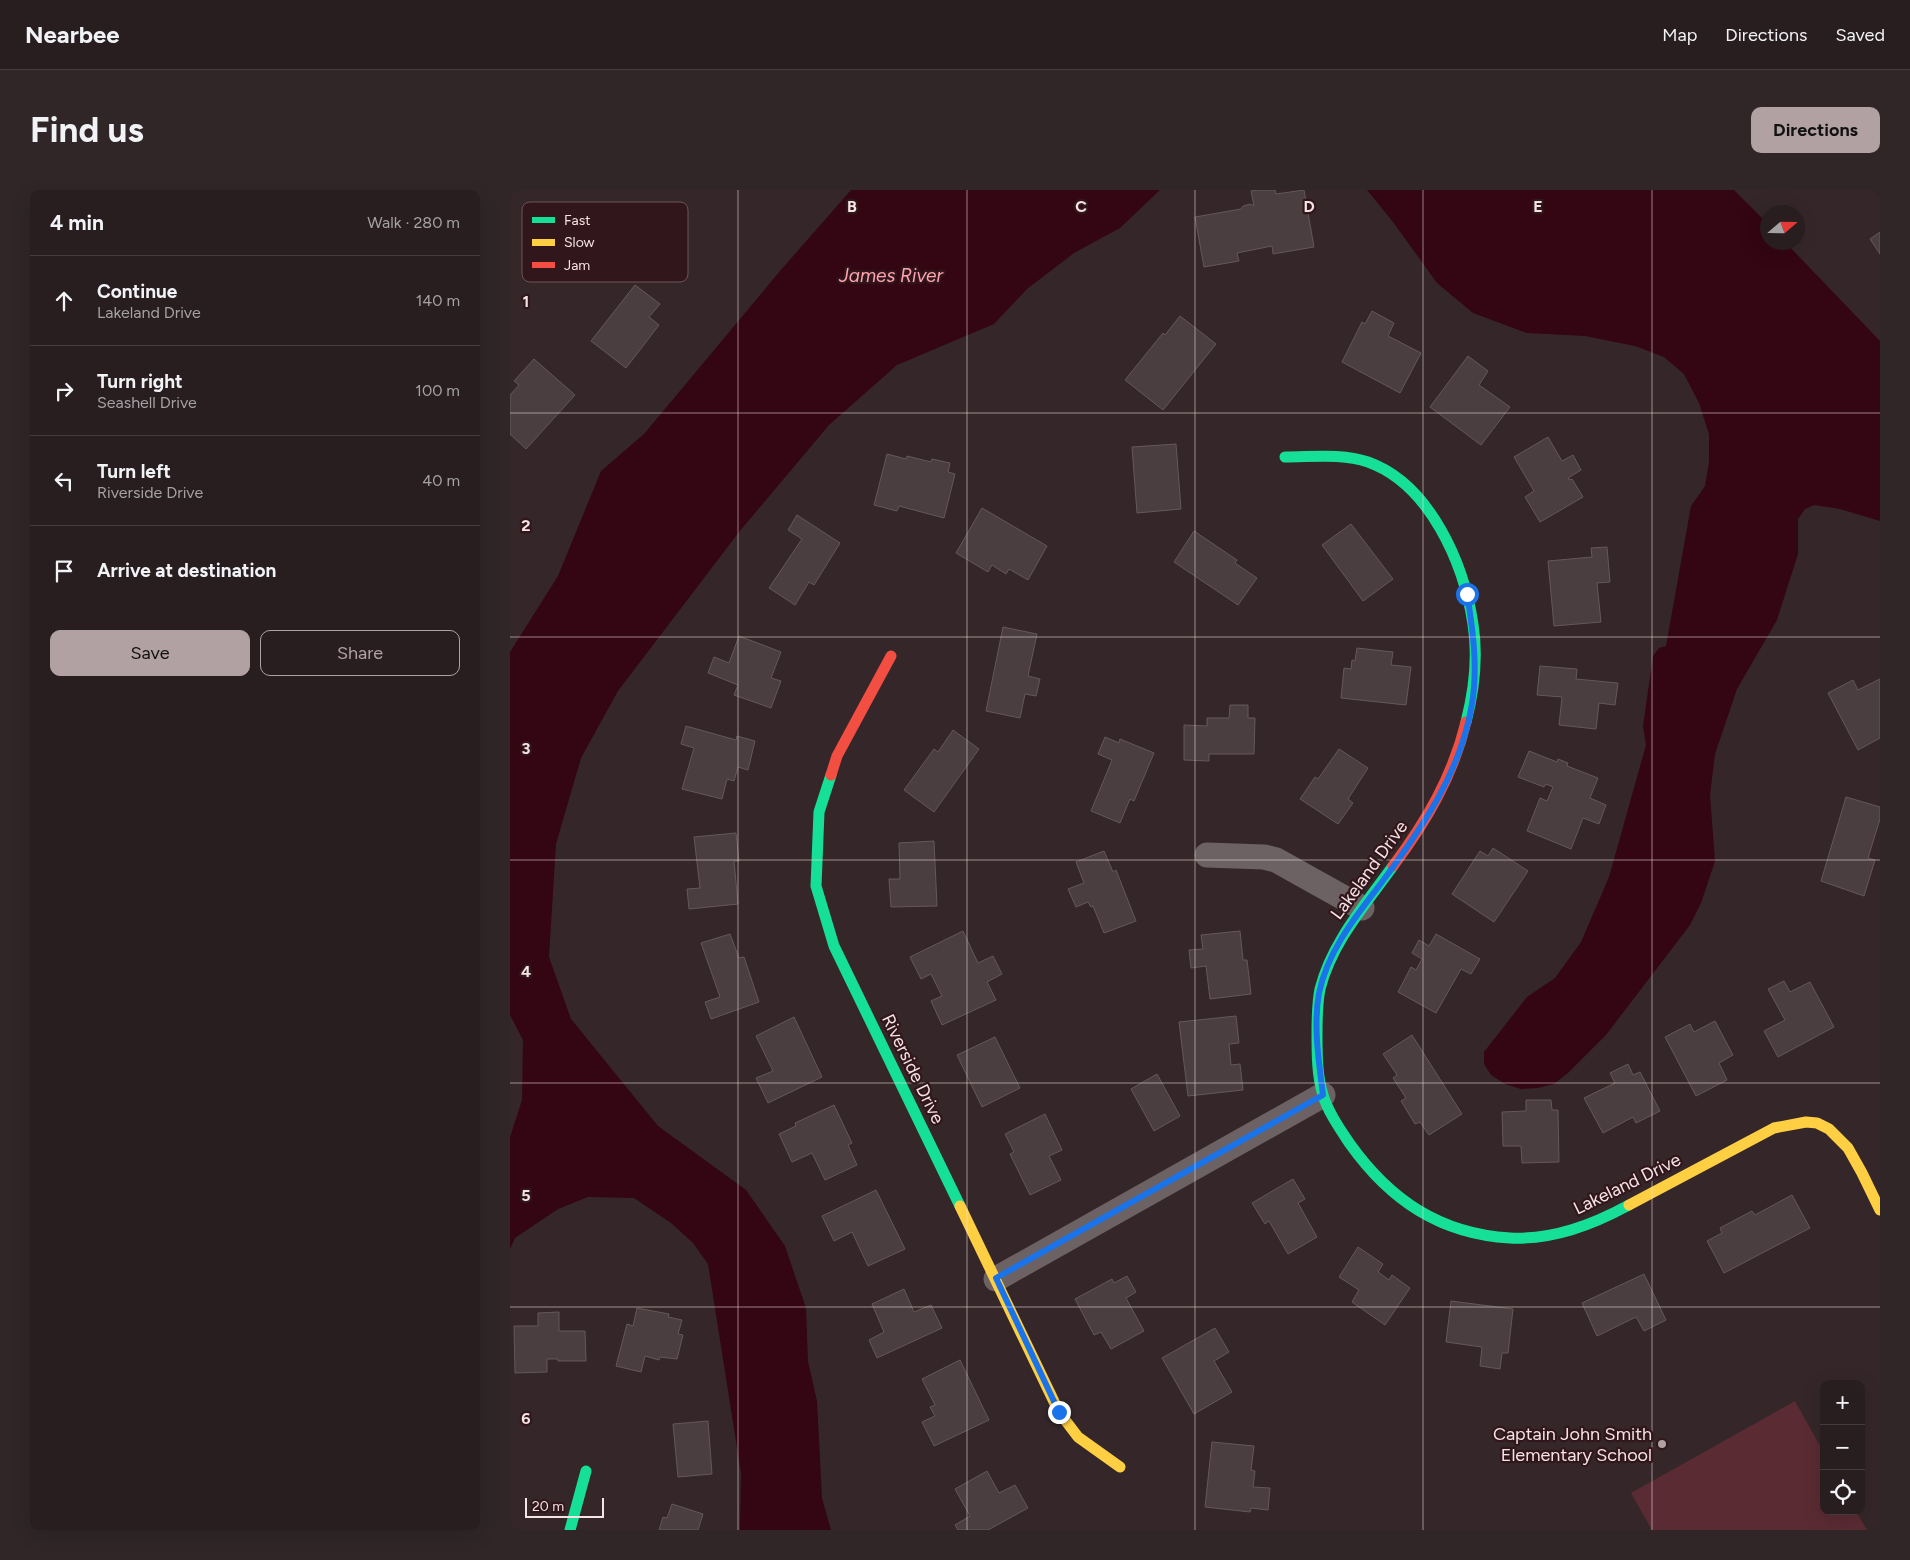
<!DOCTYPE html>
<html lang="en">
<head>
<meta charset="utf-8">
<style>
  body { margin:0; font-family:Figtree,sans-serif; background:#302628; color:#f1f3f6 }
  .controls { position:absolute; right:15px; bottom:15px; display:grid; overflow:hidden; border-radius:10px; box-shadow:0 5px 20px #0002 }
  .controls button { width:45px; height:45px; display:grid; place-items:center; padding:0; border:0; border-bottom:1px solid #443b3d; background:#281d1f; color:#f1f3f6; font:25px sans-serif }
  .compass { position:absolute; left:1250px; top:15px; width:45px; height:45px; border-radius:50%; background:#281d1f; box-shadow:0 5px 20px #0002; rotate:70deg }
  .scale { position:absolute; left:15px; bottom:12px; width:79px; box-sizing:border-box; padding-left:5px; border:2px solid #f6e3e5; border-top:0; font-size:14px; line-height:18px; white-space:nowrap; color:#f6e3e5; -webkit-text-stroke:4px #31171b; paint-order:stroke }
  .stop { position:absolute; width:15px; height:15px; margin:-11px; border:4px solid #1a73e8; border-radius:50%; background:#fff }
  .stop.end { background:#1a73e8; border-color:#fff; box-shadow:0 1px 5px #0008 }
  .list { margin:0; padding:0; list-style:none }
  h2 { display:flex; justify-content:space-between; align-items:center; height:65px; margin:0; padding:0 20px; font-size:21px }
  h2 small { font-size:16px; font-weight:400; color:#a5a2a4 }
  .list li { display:grid; grid-template-columns:32px 1fr auto; gap:15px; align-items:center; box-sizing:border-box; height:90px; padding:0 20px; border-top:1px solid #443b3d }
  .list b { display:block; font-size:19px; white-space:nowrap }
  .list p { margin:0; font-size:16px; white-space:nowrap; color:#a5a2a4 }
  .list em { font-size:16px; font-style:normal; color:#a5a2a4 }
  .actions { display:flex; gap:10px; padding:15px 20px }
  .actions a { flex:1; padding:11px 0; border:1px solid #b2a1a3; border-radius:10px; text-align:center; font-size:18px; color:#b2a1a3 }
  .actions .main { background:#b2a1a3; color:#111 }
  .icon { flex:none; width:28px; height:28px; fill:none; stroke:currentColor; stroke-width:2; stroke-linecap:round; stroke-linejoin:round }
  .map { position:relative; flex:none; width:1370px; height:1340px; overflow:hidden; border-radius:10px }
  header { display:flex; align-items:center; gap:30px; box-sizing:border-box; height:70px; padding:0 25px; background:#281d1f; border-bottom:1px solid #443b3d }
  header strong { font-size:24px }
  nav { display:flex; gap:28px; margin-inline-start:auto; font-size:18px }
  .intro { display:flex; align-items:center; justify-content:space-between; box-sizing:border-box; height:120px; padding:0 30px }
  h1 { margin:0; font-size:35px }
  .button { padding:12px 22px; border-radius:10px; background:#b2a1a3; color:#111; font-size:18px; font-weight:700 }
  main { display:flex; gap:30px; padding:0 30px }
  aside { flex:1; background:#281d1f; border-radius:10px; box-shadow:0 5px 20px #0002 }
  .map>svg:first-child { display:block }
  .green { fill:#5a2b33 }
  .water { fill:#340512 }
  .building { fill:#4a3e40; stroke:#645859 }
  .lines { fill:none; stroke-linecap:round; stroke-linejoin:round }
  .street { stroke:#6c6263; stroke-width:25 }
  .fast { stroke:#16e098; stroke-width:11 }
  .slow { stroke:#ffcf43; stroke-width:11 }
  .jam { stroke:#f24e42; stroke-width:11 }
  .route { stroke:#1a73e8; stroke-width:6 }
  .grid { fill:none; stroke:#f6e3e5; stroke-width:1; stroke-opacity:0.55 }
  .poi-dot { fill:#b2a1a3; stroke:#31171b; stroke-width:2 }
  .labels { text-anchor:middle; stroke-width:4.5; stroke-linejoin:round; paint-order:stroke }
  .street-label { font-size:18px; fill:#f6e3e5; stroke:#31171b }
  .poi-label { font-size:18px; fill:#f6e3e5; stroke:#31171b; text-anchor:end }
  .water-label { font-size:19px; font-style:italic; fill:#ffa3b0; stroke:#31171b }
  .key { fill:#31171b; stroke:#6c5458; stroke-width:1 }
  .key-label { font-size:14px; fill:#f6e3e5 }
  .grid-label { font-size:16px; text-anchor:middle; font-weight:bold; fill:#f6e3e5; stroke:#31171b; stroke-width:4.5; stroke-linejoin:round; paint-order:stroke }
</style>
</head>
<body>
<header>
<strong>Nearbee</strong>
<nav><a>Map</a><a>Directions</a><a>Saved</a></nav>
</header>
<div class="intro"><h1>Find us</h1><a class="button">Directions</a></div>
<main>
<aside>
<h2>4 min<small>Walk · 280 m</small></h2>
<ul class="list">
<li><svg class="icon" aria-label="ahead" viewBox="0 0 24 24"><path d="M12 20V5M6 11l6-6 6 6"/></svg><div><b>Continue</b><p>Lakeland Drive</p></div><em>140 m</em></li>
<li><svg class="icon" aria-label="right" viewBox="0 0 24 24"><path d="M7 20v-9h11M14 6l5 5-5 5"/></svg><div><b>Turn right</b><p>Seashell Drive</p></div><em>100 m</em></li>
<li><svg class="icon" aria-label="left" viewBox="0 0 24 24"><path d="M17 20v-9H6M10 6l-5 5 5 5"/></svg><div><b>Turn left</b><p>Riverside Drive</p></div><em>40 m</em></li>
<li><svg class="icon" aria-label="arrive" viewBox="0 0 24 24"><path d="M6 21V4h12l-3 4 3 4H6"/></svg><div><b>Arrive at destination</b></div></li>
</ul>
<div class="actions"><a class="main">Save</a><a>Share</a></div>
</aside>
<div class="map">
<svg width="1370" height="1340" viewBox="0 0 1370 1340">
  <rect width="100%" height="100%" fill="#352729"/>
  <path class="green" d="M 1285,1211 L 1314,1263 L 1314,1321 L 1346,1321 L 1357,1340 L 1142,1340 L 1121,1303 Z"/>
  <g class="water">
    <path d="M 341,0 L 650,0 L 610,38 L 564,63 L 517,99 L 484,134 L 387,175 L 319,235 L 229,342 L 108,501 L 71,568 L 46,654 L 39,767 L 61,829 L 148,936 L 236,1000 L 275,1056 L 296,1118 L 298,1171 L 307,1211 L 312,1308 L 321,1340 L 230,1340 L 231,1283 L 198,1074 L 183,1053 L 161,1033 L 124,1008 L 78,1007 L 48,1019 L 5,1048 L 0,1059 L 0,947 L 12,910 L 13,850 L 0,825 L 0,462 L 48,386 L 91,281 L 134,244 L 270,81 Z"/>
    <path d="M 857,0 L 1224,0 L 1257,33 L 1258,52 L 1276,53 L 1370,151 L 1370,331 L 1330,319 L 1304,315 L 1295,319 L 1288,329 L 1288,364 L 1267,430 L 1227,499 L 1205,564 L 1200,605 L 1205,671 L 1191,713 L 1180,735 L 1096,845 L 1058,883 L 1044,894 L 1028,898 L 1011,899 L 995,894 L 981,885 L 974,874 L 974,862 L 1017,807 L 1045,788 L 1071,752 L 1099,687 L 1136,555 L 1133,536 L 1143,466 L 1149,458 L 1156,456 L 1181,316 L 1195,296 L 1199,272 L 1199,244 L 1189,213 L 1174,184 L 1154,167 L 1125,156 L 1075,146 L 1017,143 L 963,123 L 927,93 L 883,32 Z"/>
  </g>
  <g class="building">
    <path d="M 748,0 L 765,0 L 766,4 L 794,0 L 804,57 L 763,64 L 762,56 L 727,63 L 729,71 L 694,77 L 685,27 L 731,19 L 733,16 L 740,14 L 744,16 L 741,1 Z"/>
    <path d="M 1370,42 L 1370,64 L 1360,49 Z"/>
    <path d="M 125,95 L 150,114 L 139,127 L 149,135 L 116,178 L 81,151 Z"/>
    <path d="M 862,121 L 884,133 L 878,146 L 911,163 L 890,203 L 832,172 L 852,132 L 855,134 Z"/>
    <path d="M 670,126 L 706,154 L 653,220 L 615,190 L 653,143 L 655,145 Z"/>
    <path d="M 958,166 L 978,181 L 969,195 L 1000,217 L 971,255 L 920,217 Z"/>
    <path d="M 24,169 L 65,205 L 16,259 L 0,244 L 0,205 L 9,195 L 4,191 Z"/>
    <path d="M 1038,247 L 1052,271 L 1063,265 L 1071,280 L 1058,288 L 1059,290 L 1062,289 L 1073,307 L 1030,332 L 1015,307 L 1024,301 L 1004,267 Z"/>
    <path d="M 666,254 L 671,319 L 627,323 L 622,257 Z"/>
    <path d="M 377,264 L 396,269 L 397,266 L 421,272 L 422,269 L 440,273 L 438,282 L 445,284 L 434,328 L 389,316 L 387,321 L 364,315 Z"/>
    <path d="M 472,318 L 537,356 L 518,390 L 499,379 L 496,384 L 482,375 L 478,382 L 446,363 Z"/>
    <path d="M 287,325 L 330,353 L 304,395 L 299,392 L 285,415 L 259,398 L 292,349 L 278,340 Z"/>
    <path d="M 841,334 L 883,389 L 853,411 L 812,355 Z"/>
    <path d="M 684,341 L 727,370 L 725,373 L 747,388 L 728,415 L 664,372 Z"/>
    <path d="M 1097,357 L 1100,392 L 1087,393 L 1091,432 L 1044,436 L 1038,371 L 1082,367 L 1081,358 Z"/>
    <path d="M 493,437 L 527,444 L 518,486 L 530,489 L 526,506 L 515,504 L 510,528 L 476,521 Z"/>
    <path d="M 229,446 L 271,462 L 261,488 L 271,491 L 261,518 L 224,505 L 228,495 L 198,483 L 204,467 L 219,473 Z"/>
    <path d="M 847,458 L 883,462 L 881,475 L 901,477 L 896,515 L 831,508 L 834,478 L 841,479 L 842,470 L 845,471 Z"/>
    <path d="M 1030,476 L 1067,479 L 1066,489 L 1108,493 L 1105,515 L 1089,513 L 1086,539 L 1049,535 L 1052,507 L 1027,505 Z"/>
    <path d="M 1370,489 L 1370,548 L 1348,560 L 1318,503 L 1343,490 L 1348,500 Z"/>
    <path d="M 720,515 L 738,515 L 738,528 L 745,528 L 744,564 L 699,564 L 699,571 L 674,570 L 674,535 L 697,536 L 697,528 L 719,528 Z"/>
    <path d="M 176,536 L 226,550 L 227,546 L 245,551 L 238,580 L 228,577 L 224,591 L 217,589 L 212,609 L 172,599 L 184,558 L 171,554 Z"/>
    <path d="M 443,540 L 469,559 L 424,622 L 394,600 L 424,559 L 428,562 Z"/>
    <path d="M 595,547 L 609,553 L 610,549 L 644,563 L 624,611 L 620,609 L 610,633 L 581,621 L 602,570 L 588,564 Z"/>
    <path d="M 829,559 L 858,578 L 838,609 L 843,613 L 828,634 L 790,609 L 805,587 L 808,589 Z"/>
    <path d="M 1019,561 L 1047,572 L 1048,569 L 1058,573 L 1057,576 L 1088,588 L 1080,608 L 1096,615 L 1089,634 L 1073,628 L 1061,659 L 1017,641 L 1030,608 L 1037,611 L 1043,597 L 1036,594 L 1034,597 L 1008,587 Z"/>
    <path d="M 1336,607 L 1370,617 L 1370,629 L 1358,668 L 1365,670 L 1354,706 L 1311,691 Z"/>
    <path d="M 226,643 L 229,671 L 224,671 L 228,714 L 179,719 L 177,699 L 190,698 L 184,647 Z"/>
    <path d="M 424,651 L 427,716 L 381,717 L 379,689 L 390,689 L 389,653 Z"/>
    <path d="M 983,658 L 1018,681 L 984,732 L 942,704 L 970,661 L 978,666 Z"/>
    <path d="M 594,661 L 603,682 L 606,680 L 626,731 L 594,743 L 583,716 L 581,717 L 578,712 L 566,717 L 558,699 L 574,693 L 566,672 Z"/>
    <path d="M 453,741 L 468,773 L 483,766 L 492,784 L 477,792 L 486,810 L 432,835 L 421,811 L 432,806 L 421,784 L 411,789 L 400,767 Z"/>
    <path d="M 730,741 L 733,770 L 737,770 L 741,804 L 700,809 L 696,776 L 681,778 L 679,760 L 693,759 L 691,745 Z"/>
    <path d="M 220,744 L 229,768 L 234,767 L 249,812 L 201,829 L 195,812 L 210,807 L 191,753 Z"/>
    <path d="M 926,744 L 970,769 L 961,784 L 951,779 L 926,823 L 888,802 L 901,777 L 906,780 L 912,769 L 902,763 L 909,750 L 919,756 Z"/>
    <path d="M 1274,791 L 1280,802 L 1300,792 L 1324,837 L 1268,867 L 1254,841 L 1275,830 L 1258,799 Z"/>
    <path d="M 726,826 L 729,853 L 719,854 L 721,875 L 730,874 L 733,900 L 678,906 L 669,832 Z"/>
    <path d="M 284,827 L 312,887 L 258,913 L 246,888 L 263,881 L 246,846 Z"/>
    <path d="M 1205,831 L 1223,865 L 1209,873 L 1217,890 L 1186,906 L 1155,847 L 1180,834 L 1184,842 Z"/>
    <path d="M 902,845 L 952,924 L 919,945 L 910,932 L 905,934 L 891,911 L 896,908 L 883,888 L 887,885 L 873,864 Z"/>
    <path d="M 485,847 L 510,898 L 472,917 L 447,865 Z"/>
    <path d="M 1118,874 L 1123,885 L 1130,882 L 1150,921 L 1126,933 L 1123,927 L 1093,943 L 1074,908 L 1105,893 L 1100,883 Z"/>
    <path d="M 647,884 L 670,926 L 644,941 L 621,899 Z"/>
    <path d="M 1016,910 L 1041,910 L 1042,920 L 1048,920 L 1049,972 L 1012,973 L 1011,956 L 993,956 L 992,922 L 1016,921 Z"/>
    <path d="M 324,915 L 342,953 L 338,955 L 347,975 L 315,990 L 302,963 L 282,972 L 269,944 L 286,936 L 285,933 Z"/>
    <path d="M 535,924 L 552,960 L 539,966 L 551,990 L 520,1005 L 500,964 L 504,962 L 495,944 Z"/>
    <path d="M 783,989 L 795,1009 L 788,1013 L 807,1047 L 778,1064 L 759,1031 L 755,1034 L 742,1013 Z"/>
    <path d="M 366,1000 L 395,1059 L 358,1076 L 342,1042 L 324,1051 L 312,1026 Z"/>
    <path d="M 1282,1005 L 1300,1038 L 1214,1083 L 1197,1051 L 1212,1043 L 1210,1038 L 1242,1021 L 1245,1025 Z"/>
    <path d="M 848,1057 L 873,1074 L 868,1082 L 879,1090 L 882,1085 L 900,1098 L 875,1135 L 842,1112 L 849,1100 L 829,1087 Z"/>
    <path d="M 1134,1084 L 1156,1130 L 1134,1141 L 1126,1127 L 1087,1146 L 1072,1113 Z"/>
    <path d="M 617,1086 L 626,1102 L 616,1108 L 634,1141 L 601,1159 L 591,1142 L 584,1145 L 565,1109 L 602,1089 L 604,1093 Z"/>
    <path d="M 394,1099 L 404,1122 L 421,1115 L 432,1138 L 367,1168 L 359,1150 L 374,1142 L 362,1114 Z"/>
    <path d="M 941,1111 L 1003,1119 L 998,1163 L 992,1163 L 990,1179 L 970,1176 L 972,1157 L 936,1152 Z"/>
    <path d="M 127,1118 L 159,1124 L 158,1127 L 172,1130 L 168,1144 L 173,1145 L 167,1169 L 150,1167 L 149,1170 L 135,1166 L 131,1182 L 106,1176 L 117,1134 L 123,1136 Z"/>
    <path d="M 49,1122 L 49,1141 L 75,1141 L 76,1171 L 48,1171 L 48,1169 L 37,1169 L 37,1182 L 5,1183 L 4,1136 L 28,1136 L 28,1123 Z"/>
    <path d="M 705,1138 L 719,1162 L 704,1171 L 722,1202 L 684,1224 L 652,1168 Z"/>
    <path d="M 450,1170 L 479,1230 L 424,1256 L 412,1232 L 425,1226 L 420,1217 L 425,1215 L 412,1189 Z"/>
    <path d="M 198,1231 L 202,1284 L 168,1287 L 163,1234 Z"/>
    <path d="M 702,1252 L 744,1256 L 741,1280 L 745,1281 L 743,1297 L 760,1298 L 758,1320 L 741,1318 L 740,1322 L 695,1317 Z"/>
    <path d="M 477,1281 L 489,1303 L 505,1295 L 518,1318 L 478,1340 L 448,1340 L 445,1335 L 460,1326 L 445,1299 Z"/>
    <path d="M 162,1314 L 193,1324 L 188,1340 L 149,1340 L 153,1327 L 157,1328 Z"/>
  </g>
  <g class="lines">
    <g class="street">
      <path d="M 697,665 L 754,667 L 766,670 L 852,718"/>
      <path d="M 486,1089 L 813,905"/>
    </g>
    <g class="fast">
      <path d="M 775,267 C 802,267 832,263 858,272 C 920,294 954,374 963,434 C 968,466 964,501 956,532"/>
      <path d="M 321,585 L 309,622 L 306,696 L 324,756 L 450,1016"/>
      <path d="M 883,676 C 855,715 822,752 810,799 C 807,814 807,830 807,844 C 807,864 807,886 813,905 C 818,922 830,939 840,954 C 880,1010 930,1044 1000,1048 C 1043,1050 1082,1035 1119,1015"/>
      <path d="M 60,1340 L 76,1281"/>
    </g>
    <g class="slow">
      <path d="M 1119,1015 L 1264,938 L 1296,932 L 1307,933 L 1319,939 L 1338,958 L 1352,983 L 1370,1020"/>
      <path d="M 450,1016 L 549,1222 L 568,1247 L 610,1277"/>
    </g>
    <g class="jam">
      <path d="M 321,585 L 327,566 L 381,466"/>
      <path d="M 883,676 C 916,632 943,586 956,532"/>
    </g>
  </g>
  <g class="lines">
    <path class="route" d="M 549,1222 L 486,1088 L 813,905 C 809,872 803,836 809,803 C 818,760 846,726 872,692 C 912,638 951,582 962,514 C 968,478 963,440 957,404"/>
  </g>
  <path class="grid" d="M 228,0 L 228,1340M 457,0 L 457,1340M 685,0 L 685,1340M 913,0 L 913,1340M 1142,0 L 1142,1340M 0,223 L 1370,223M 0,447 L 1370,447M 0,670 L 1370,670M 0,893 L 1370,893M 0,1117 L 1370,1117"/>
  <circle class="poi-dot" cx="1152" cy="1254" r="5"/>
  <g class="labels">
    <g class="street-label">
      <text transform="translate(859 680) rotate(-54)" y="6">Lakeland Drive</text>
      <text transform="translate(403 879) rotate(64)" y="6">Riverside Drive</text>
      <text transform="translate(1117 994) rotate(-26)" y="6">Lakeland Drive</text>
    </g>
    <g class="poi-label">
      <text x="1142" y="1250">Captain John Smith<tspan x="1142" dy="21">Elementary School</tspan></text>
    </g>
    <g class="water-label">
      <text x="381" y="92">James River</text>
    </g>
  </g>
  <rect x="12" y="12" width="166" height="80" rx="8" class="key"/>
  <rect x="22" y="27" width="23" height="6" fill="#16e098"/>
  <rect x="22" y="49" width="23" height="7" fill="#ffcf43"/>
  <rect x="22" y="72" width="23" height="6" fill="#f24e42"/>
  <g class="key-label">
    <text x="54" y="35">Fast</text>
    <text x="54" y="57">Slow</text>
    <text x="54" y="80">Jam</text>
  </g>
  <g class="grid-label">
    <text x="342" y="22">B</text>
    <text x="571" y="22">C</text>
    <text x="799" y="22">D</text>
    <text x="1028" y="22">E</text>
    <text x="16" y="117">1</text>
    <text x="16" y="341">2</text>
    <text x="16" y="564">3</text>
    <text x="16" y="787">4</text>
    <text x="16" y="1011">5</text>
    <text x="16" y="1234">6</text>
  </g>
</svg>
<div class="controls">
<button>+</button>
<button>−</button>
<button><svg class="icon" aria-label="locate" viewBox="0 0 24 24"><circle cx="12" cy="12" r="6"/><path d="M12 2v4M12 18v4M2 12h4M18 12h4"/></svg></button>
</div>
<svg class="compass" viewBox="-18 -18 36 36"><path d="M0-13l5 13h-10z" fill="#e53935"/><path d="M0 13l5-13h-10z" fill="#a5a2a4"/></svg>
<div class="scale">20 m</div>
<div class="stop" style="left:957px;top:404px"></div>
<div class="stop end" style="left:549px;top:1222px"></div>
</div>
</main>
</body>
</html>
